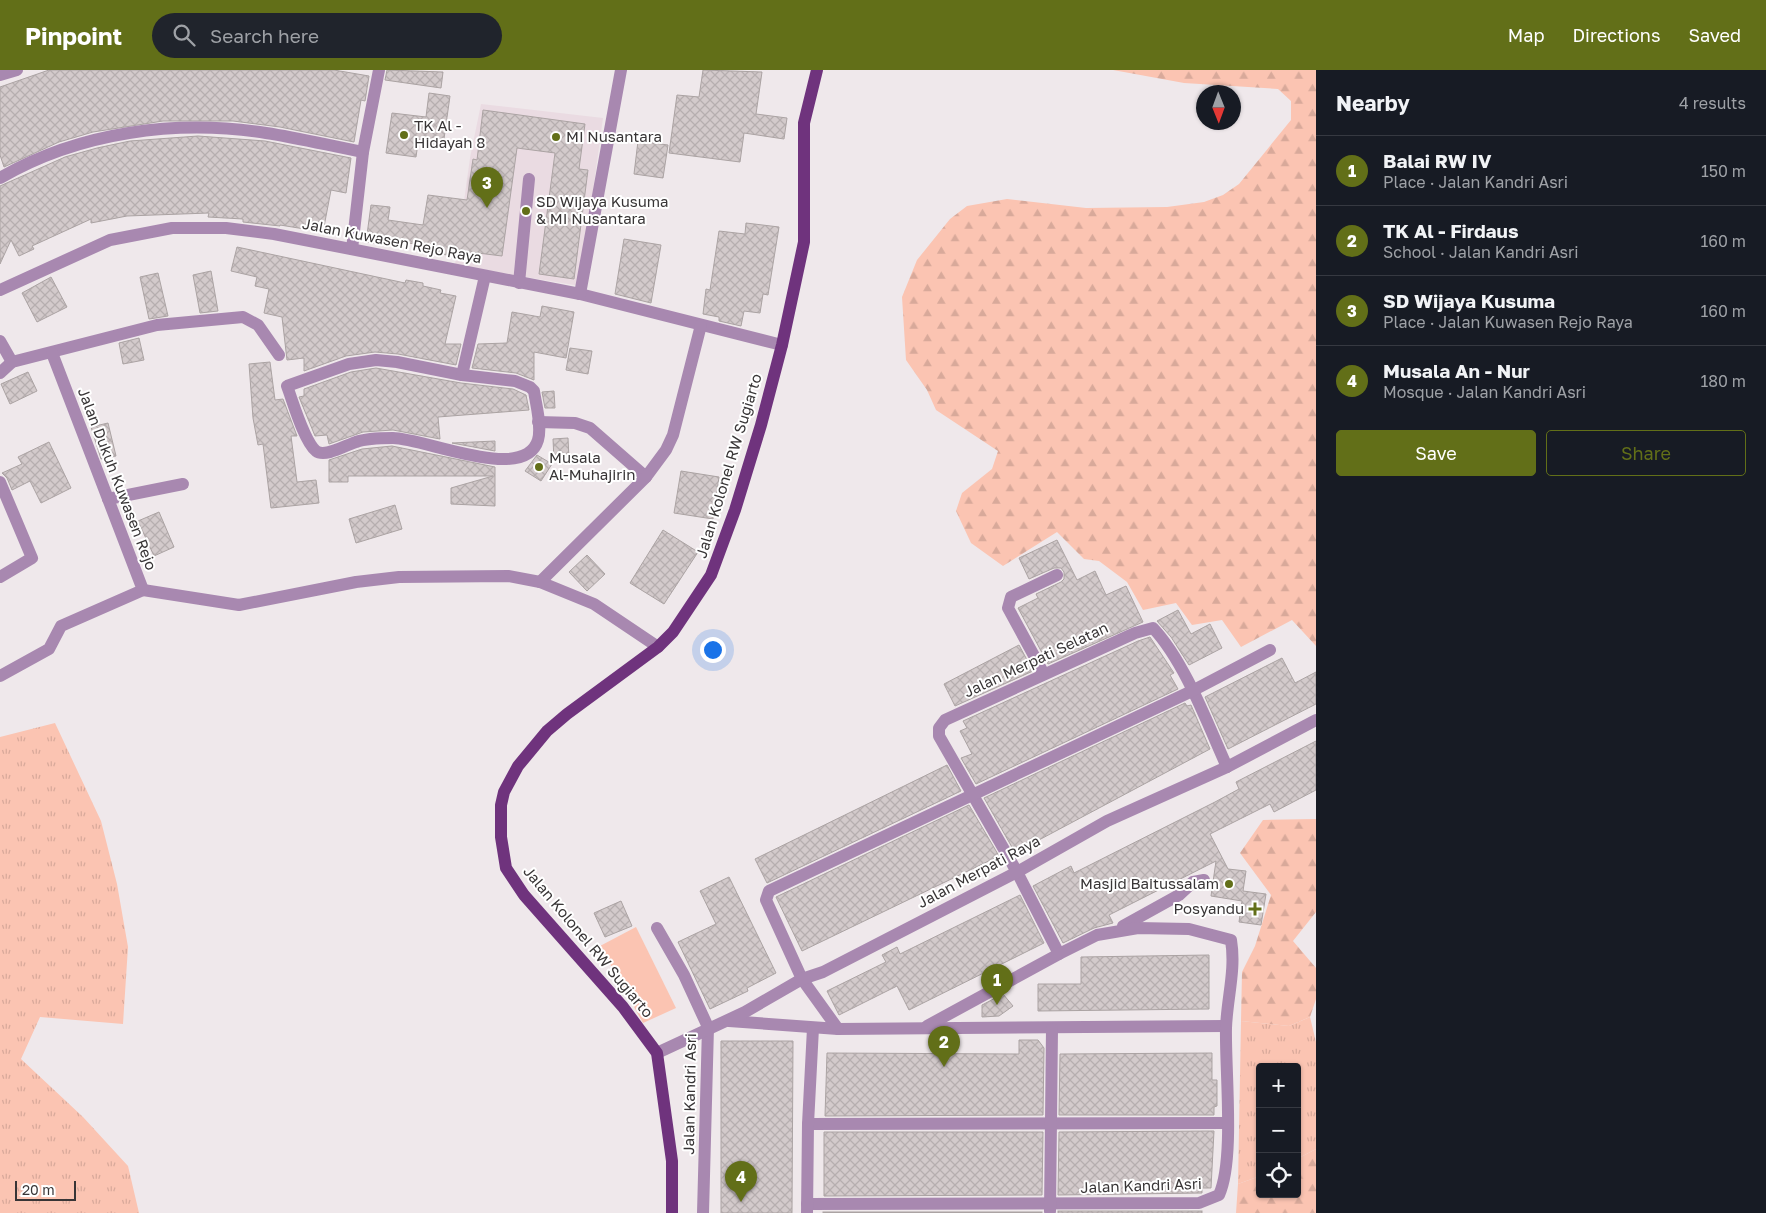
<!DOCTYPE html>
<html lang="en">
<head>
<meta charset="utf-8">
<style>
  body { margin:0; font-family:"Golos Text",sans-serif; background:#20242c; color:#f1f3f6 }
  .controls { position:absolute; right:15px; bottom:15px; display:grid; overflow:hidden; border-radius:5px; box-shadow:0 1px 4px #0004 }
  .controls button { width:45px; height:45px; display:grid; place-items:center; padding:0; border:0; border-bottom:1px solid #363941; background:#171b24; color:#f1f3f6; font:25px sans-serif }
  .compass { position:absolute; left:1196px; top:15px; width:45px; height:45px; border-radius:50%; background:#171b24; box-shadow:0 1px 4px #0004; rotate:179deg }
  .scale { position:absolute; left:15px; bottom:12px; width:61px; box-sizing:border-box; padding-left:5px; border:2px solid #383536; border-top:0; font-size:14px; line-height:18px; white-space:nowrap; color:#383536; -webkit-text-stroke:4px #fff; paint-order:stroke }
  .you { position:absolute; left:712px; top:579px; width:18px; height:18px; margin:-12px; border:4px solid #fff; border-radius:50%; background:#1a73e8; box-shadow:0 0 0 8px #1a73e833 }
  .badge { display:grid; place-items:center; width:32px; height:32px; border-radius:50%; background:#626f18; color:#fff; font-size:16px; font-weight:700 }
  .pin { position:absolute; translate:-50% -41px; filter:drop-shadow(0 1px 2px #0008) }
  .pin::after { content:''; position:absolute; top:26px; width:18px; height:15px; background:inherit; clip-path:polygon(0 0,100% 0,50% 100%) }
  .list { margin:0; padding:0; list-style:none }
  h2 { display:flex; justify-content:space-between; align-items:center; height:65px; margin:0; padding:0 20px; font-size:21px }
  h2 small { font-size:16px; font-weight:400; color:#9ea1a6 }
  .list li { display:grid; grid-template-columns:32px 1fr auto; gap:15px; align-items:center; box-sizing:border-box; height:70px; padding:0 20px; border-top:1px solid #363941 }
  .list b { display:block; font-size:19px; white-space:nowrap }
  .list p { margin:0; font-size:16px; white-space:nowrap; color:#9ea1a6 }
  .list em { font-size:16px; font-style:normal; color:#9ea1a6 }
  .actions { display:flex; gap:10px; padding:15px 20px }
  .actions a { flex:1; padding:11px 0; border:1px solid #626f18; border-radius:5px; text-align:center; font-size:18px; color:#626f18 }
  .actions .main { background:#626f18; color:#fff }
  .icon { flex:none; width:28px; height:28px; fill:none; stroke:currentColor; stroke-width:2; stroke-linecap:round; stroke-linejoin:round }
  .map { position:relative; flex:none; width:1316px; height:1143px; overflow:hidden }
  header { display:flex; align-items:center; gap:30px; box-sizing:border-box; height:70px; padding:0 25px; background:#626f18; color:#fff }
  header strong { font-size:24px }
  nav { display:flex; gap:28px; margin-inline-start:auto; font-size:18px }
  .search { width:350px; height:45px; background:#20242c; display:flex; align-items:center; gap:12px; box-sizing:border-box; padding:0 18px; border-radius:28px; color:#9ea1a6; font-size:19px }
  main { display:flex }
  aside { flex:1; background:#171b24 }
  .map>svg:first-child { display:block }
  .built { fill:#eadbe2 }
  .grass { fill:url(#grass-tufts) }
  .forest { fill:url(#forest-firs) }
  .garden { fill:#fbc4b2 }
  .building { fill:url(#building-cross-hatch); stroke:#aba3a3 }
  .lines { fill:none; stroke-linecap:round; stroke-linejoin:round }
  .minor { stroke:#a888b0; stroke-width:12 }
  .major { stroke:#6f337d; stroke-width:12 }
  .poi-dot { fill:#626f18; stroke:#fff; stroke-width:2 }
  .labels { text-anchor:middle; stroke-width:4; stroke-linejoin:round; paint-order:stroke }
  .poi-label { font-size:15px; fill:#383536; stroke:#fff; text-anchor:start }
  .street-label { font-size:15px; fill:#383536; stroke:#fff }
</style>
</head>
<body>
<header>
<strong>Pinpoint</strong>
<div class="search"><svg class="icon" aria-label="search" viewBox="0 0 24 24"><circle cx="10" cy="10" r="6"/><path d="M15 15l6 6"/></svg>Search here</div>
<nav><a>Map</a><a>Directions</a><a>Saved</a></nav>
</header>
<main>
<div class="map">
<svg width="1316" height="1143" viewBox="0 0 1316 1143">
  <defs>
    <pattern id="grass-tufts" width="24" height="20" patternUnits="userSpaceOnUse" patternTransform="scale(1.25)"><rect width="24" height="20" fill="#fbc4b2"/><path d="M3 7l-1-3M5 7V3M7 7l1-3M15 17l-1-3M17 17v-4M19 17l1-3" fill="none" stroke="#d8a99a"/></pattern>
    <pattern id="forest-firs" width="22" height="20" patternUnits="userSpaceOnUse" patternTransform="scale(1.25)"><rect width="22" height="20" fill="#fbc4b2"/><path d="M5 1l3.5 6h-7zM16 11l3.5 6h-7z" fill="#d8a99a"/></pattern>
    <pattern id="building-cross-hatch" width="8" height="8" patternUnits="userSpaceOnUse" patternTransform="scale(1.25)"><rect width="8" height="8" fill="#d3cacb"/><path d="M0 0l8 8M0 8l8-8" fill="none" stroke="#b6aeaf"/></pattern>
  </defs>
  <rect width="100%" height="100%" fill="#efe8eb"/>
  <path class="built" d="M 481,34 L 603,48 L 580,216 L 455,195 L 470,88 Z"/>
  <g class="grass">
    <path d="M 55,653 L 101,751 L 117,814 L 128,877 L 123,954 L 40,947 L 21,989 L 83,1047 L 128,1096 L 139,1143 L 0,1143 L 0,667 Z"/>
    <path d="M 1310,947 L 1316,972 L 1316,1079 L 1297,1089 L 1297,997 L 1260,997 L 1260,1106 L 1238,1114 L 1241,951 L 1289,956 Z"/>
  </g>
  <g class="forest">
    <path d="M 1113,0 L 1316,0 L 1316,576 L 1292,550 L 1241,577 L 1222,550 L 1192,555 L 1176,533 L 1143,540 L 1127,512 L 1099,491 L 1084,489 L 1057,462 L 1003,496 L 971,473 L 956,441 L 962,423 L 992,399 L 998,381 L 936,340 L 927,320 L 906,290 L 902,227 L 917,190 L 950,149 L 967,136 L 1007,129 L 1086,138 L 1167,137 L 1204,132 L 1223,125 L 1239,114 L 1291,50 L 1291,31 L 1278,19 L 1184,13 Z"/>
    <path d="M 1316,749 L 1316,842 L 1293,871 L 1316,898 L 1316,929 L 1310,947 L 1289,956 L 1241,951 L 1242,902 L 1255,876 L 1271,825 L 1240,783 L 1263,750 Z"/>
    <path d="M 1316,1079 L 1316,1143 L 1236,1143 L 1238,1114 L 1260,1106 L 1260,1124 L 1297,1124 L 1297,1089 Z"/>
  </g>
  <path class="garden" d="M 636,857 L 676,938 L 643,953 L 600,876 Z"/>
  <g class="building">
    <path d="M 49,0 L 334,0 L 369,6 L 365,31 L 361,30 L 354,72 L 280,57 L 233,51 L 163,51 L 93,62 L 59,72 L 4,97 L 0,85 L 0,17 Z"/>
    <path d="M 387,0 L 443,2 L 441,18 L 385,10 Z"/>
    <path d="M 703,0 L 762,2 L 756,44 L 787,48 L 784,69 L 744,63 L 740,92 L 669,83 L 677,25 L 699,27 Z"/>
    <path d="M 429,23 L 450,26 L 443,76 L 418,73 L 416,87 L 386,83 L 392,43 L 426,47 Z"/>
    <path d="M 483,40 L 585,54 L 579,99 L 588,100 L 574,209 L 539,204 L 555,83 L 517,78 L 502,186 L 454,180 L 453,186 L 435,183 L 436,177 L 395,171 L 394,176 L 366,172 L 371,135 L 390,137 L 388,150 L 423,155 L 428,125 L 467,130 L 473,89 L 477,90 Z"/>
    <path d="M 198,66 L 265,71 L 351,88 L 346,123 L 331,120 L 323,162 L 280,155 L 280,156 L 243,152 L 243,149 L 208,147 L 209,143 L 127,146 L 91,153 L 91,149 L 32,176 L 34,179 L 19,186 L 11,170 L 0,194 L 0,116 L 65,87 L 97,78 L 130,71 Z"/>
    <path d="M 638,71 L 668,75 L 663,108 L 634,104 Z"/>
    <path d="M 746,153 L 779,157 L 768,225 L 763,224 L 760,243 L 744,241 L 741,256 L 719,251 L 719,247 L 703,244 L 706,219 L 710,220 L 719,161 L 745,164 Z"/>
    <path d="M 624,169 L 661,175 L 651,233 L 615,224 Z"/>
    <path d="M 237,177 L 405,213 L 406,210 L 423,213 L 423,216 L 441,220 L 440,223 L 456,226 L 445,274 L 461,274 L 456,295 L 398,284 L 375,282 L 346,286 L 304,301 L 304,288 L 287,290 L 282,247 L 264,243 L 269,219 L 255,216 L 257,207 L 231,201 Z"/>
    <path d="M 211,201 L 218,241 L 200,243 L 193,205 Z"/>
    <path d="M 158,203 L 168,246 L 149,249 L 140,207 Z"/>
    <path d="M 51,207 L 67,237 L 37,252 L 22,223 Z"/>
    <path d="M 542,236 L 574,242 L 566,288 L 534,282 L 534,310 L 516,303 L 472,298 L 478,274 L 507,273 L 512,242 L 540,247 Z"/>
    <path d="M 139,268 L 144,290 L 123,294 L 119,273 Z"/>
    <path d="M 570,278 L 592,281 L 588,304 L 566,300 Z"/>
    <path d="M 270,292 L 275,330 L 283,329 L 297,366 L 291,366 L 297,412 L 316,410 L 319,433 L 271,438 L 263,374 L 258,375 L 253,348 L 249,294 Z"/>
    <path d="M 376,298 L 461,313 L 513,319 L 526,325 L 529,340 L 438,347 L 440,369 L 393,360 L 363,362 L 329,374 L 327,365 L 315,366 L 299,327 L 304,326 L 304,319 L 351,302 Z"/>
    <path d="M 28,302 L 37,321 L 10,334 L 1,314 Z"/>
    <path d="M 554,321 L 555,338 L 545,338 L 542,322 Z"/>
    <path d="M 108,353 L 116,386 L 101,389 L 91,357 Z"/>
    <path d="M 568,368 L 569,389 L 554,390 L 553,369 Z"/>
    <path d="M 495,371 L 495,381 L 452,373 Z"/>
    <path d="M 49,372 L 71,418 L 41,433 L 30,411 L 12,420 L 7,408 L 2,403 L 22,394 L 18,387 Z"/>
    <path d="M 392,376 L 495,397 L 495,436 L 451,434 L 451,418 L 493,406 L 348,406 L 348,412 L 329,412 L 329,390 L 362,379 Z"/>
    <path d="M 537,385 L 552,394 L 541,411 L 525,401 Z"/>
    <path d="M 681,401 L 719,407 L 713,449 L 674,443 Z"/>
    <path d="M 395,435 L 402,459 L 356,473 L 349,449 Z"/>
    <path d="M 159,442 L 174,477 L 154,486 L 138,451 Z"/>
    <path d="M 663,460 L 698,482 L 664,534 L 630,513 Z"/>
    <path d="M 1057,470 L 1077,510 L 1095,501 L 1106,525 L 1126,516 L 1143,552 L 1048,594 L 1018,538 L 1038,528 L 1036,524 L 1061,512 L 1064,509 L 1064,502 L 1061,498 L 1054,498 L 1029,509 L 1019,488 Z"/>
    <path d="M 587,485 L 605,504 L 587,521 L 569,502 Z"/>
    <path d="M 1178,540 L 1191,564 L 1210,554 L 1222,578 L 1189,595 L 1171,567 L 1157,551 Z"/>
    <path d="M 1150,567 L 1174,603 L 1170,605 L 1178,619 L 976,714 L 961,688 L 972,684 L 960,661 L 967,658 L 963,651 L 1138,571 Z"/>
    <path d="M 1019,575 L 1033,601 L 955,636 L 944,614 Z"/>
    <path d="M 1282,588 L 1295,613 L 1316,602 L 1316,634 L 1228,679 L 1205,627 Z"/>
    <path d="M 1185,633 L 1187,636 L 1191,635 L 1210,679 L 1022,779 L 1020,776 L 1013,779 L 984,728 Z"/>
    <path d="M 1316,671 L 1316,720 L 1274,742 L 1270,734 L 1210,764 L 1228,799 L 1246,801 L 1243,821 L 1266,824 L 1261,855 L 1239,852 L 1242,831 L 1211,826 L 1216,791 L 1109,845 L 1113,853 L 1094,858 L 1063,873 L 1033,816 L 1071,796 L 1074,803 L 1215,732 L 1239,719 L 1236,712 Z"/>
    <path d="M 947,695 L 961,721 L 767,813 L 755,789 Z"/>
    <path d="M 969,735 L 999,786 L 802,881 L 776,827 Z"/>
    <path d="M 729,807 L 776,903 L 747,918 L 748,921 L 710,939 L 678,872 L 716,854 L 700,821 Z"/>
    <path d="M 1020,825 L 1044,873 L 909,940 L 897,916 L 839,945 L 827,921 L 886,892 L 882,885 L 897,877 L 900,884 Z"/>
    <path d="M 621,831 L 632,856 L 605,867 L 594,843 Z"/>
    <path d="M 1209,885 L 1209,939 L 1038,941 L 1038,914 L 1081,914 L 1081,887 Z"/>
    <path d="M 1003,924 L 1013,936 L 999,946 L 982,947 L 982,935 Z"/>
    <path d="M 1019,970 L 1038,970 L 1044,978 L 1043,1045 L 825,1046 L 827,983 L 1019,984 Z"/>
    <path d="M 721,971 L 793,971 L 792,1143 L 721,1143 Z"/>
    <path d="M 1212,983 L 1212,1010 L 1217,1010 L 1217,1036 L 1214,1037 L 1214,1045 L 1059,1045 L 1060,984 Z"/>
    <path d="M 1214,1061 L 1211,1118 L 1202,1118 L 1202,1123 L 1058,1125 L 1059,1062 Z"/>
    <path d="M 824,1062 L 1043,1062 L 1042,1125 L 824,1126 Z"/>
    <rect x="1058" y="1141" width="144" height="2"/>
    <rect x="823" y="1142" width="219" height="1"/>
  </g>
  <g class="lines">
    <g class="minor">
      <path d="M 0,5 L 17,0"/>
      <path d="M 0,108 C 79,62 176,49 266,63 C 299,68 331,76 363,82"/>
      <path d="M 352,179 L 363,82 L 379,0"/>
      <path d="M 519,213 L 529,109"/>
      <path d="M 0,220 L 110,170 L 172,158 L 226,158 L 274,164 L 580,224 L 782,275"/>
      <path d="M 580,224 L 621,0"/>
      <path d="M 0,271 L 12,292"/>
      <path d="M 376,290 L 397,292 L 462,305 L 515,311 L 530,317 L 534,321 C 536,335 542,356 538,370 C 525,414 424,368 393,368 C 381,368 367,368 356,372 C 346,375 325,388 316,381 C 304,371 293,332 287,316 L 349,294 Z"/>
      <path d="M 0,303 L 12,292 L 157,255 L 243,247 L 258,255 L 279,285"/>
      <path d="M 462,305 L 485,206"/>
      <path d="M 538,352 L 575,353 L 590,358 L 646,407"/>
      <path d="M 0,412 L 32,488 L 0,507"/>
      <path d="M 108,429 L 183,414"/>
      <path d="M 540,512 L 646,407 L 666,380 L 673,365 L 701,255"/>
      <path d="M 143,520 L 239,535 L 356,512 L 399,507 L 508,506 L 540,512 L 594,534 L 658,577"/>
      <path d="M 1044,604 L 1008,538 L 1011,527 L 1057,505"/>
      <path d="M 0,606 L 49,579 L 61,556 L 143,520 L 52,283"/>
      <path d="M 1123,856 L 1179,825 L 1193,812 L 1204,810"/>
      <path d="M 657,858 L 684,905 L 708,957 L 703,1143"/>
      <path d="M 1059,884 L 1017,802 L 939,666 L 939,658 L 945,650 L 1135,563 L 1153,558 C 1185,592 1208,655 1227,697"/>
      <path d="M 729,951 L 838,959 L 1226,956"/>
      <path d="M 838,959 L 802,909 L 766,830 L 769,821 L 1192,621 L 1270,580"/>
      <path d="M 657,983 L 745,942 L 802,909 L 823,902 L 1017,802 L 1107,751 L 1227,697 L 1316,650"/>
      <path d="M 808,1054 L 1227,1053"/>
      <path d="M 807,1134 L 1199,1133 L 1219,1125 C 1235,1090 1225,1000 1226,958 C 1227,928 1236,900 1231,870 L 1189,859 L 1138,858 L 1097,865 L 1059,884 L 927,956"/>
      <path d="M 1050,1141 L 1052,959"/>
      <path d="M 807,1143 L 808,1054 L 813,958"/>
    </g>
    <path class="major" d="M 672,1143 L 672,1091 L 657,983 L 623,937 L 524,825 L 506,798 L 501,767 L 501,735 L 504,722 L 518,696 L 547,661 L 567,644 L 658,577 L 673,562 L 711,505 L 735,440 L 761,355 L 782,275 L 804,172 L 804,53 L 817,0"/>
  </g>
  <g class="poi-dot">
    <circle cx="404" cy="65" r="5"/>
    <circle cx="556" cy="67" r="5"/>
    <circle cx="526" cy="141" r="5"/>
    <circle cx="539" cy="397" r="5"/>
    <circle cx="1229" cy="814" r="5"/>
    <path d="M1252.5 831.5h5v5h5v5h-5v5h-5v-5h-5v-5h5z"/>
  </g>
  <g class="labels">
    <g class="poi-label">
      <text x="414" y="61">TK Al -<tspan x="414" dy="17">Hidayah 8</tspan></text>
      <text x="566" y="72">MI Nusantara</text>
      <text x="536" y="137">SD Wijaya Kusuma<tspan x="536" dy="17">&amp; MI Nusantara</tspan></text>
      <text x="549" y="393">Musala<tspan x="549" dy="17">Al-Muhajirin</tspan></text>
      <text x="1219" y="819" text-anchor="end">Masjid Baitussalam</text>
      <text x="1244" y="844" text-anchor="end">Posyandu</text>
    </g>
    <g class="street-label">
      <text transform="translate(392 171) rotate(11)" y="5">Jalan Kuwasen Rejo Raya</text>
      <text transform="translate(729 396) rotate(-73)" y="5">Jalan Kolonel RW Sugiarto</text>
      <text transform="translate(117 409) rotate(69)" y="5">Jalan Dukuh Kuwasen Rejo</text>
      <text transform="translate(1036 590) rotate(-25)" y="5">Jalan Merpati Selatan</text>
      <text transform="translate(979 802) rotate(-28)" y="5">Jalan Merpati Raya</text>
      <text transform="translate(588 872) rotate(50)" y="5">Jalan Kolonel RW Sugiarto</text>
      <text transform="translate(690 1024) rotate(-89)" y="5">Jalan Kandri Asri</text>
      <text transform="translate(1141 1116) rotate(-2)" y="5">Jalan Kandri Asri</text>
    </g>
  </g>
</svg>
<div class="controls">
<button>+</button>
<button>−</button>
<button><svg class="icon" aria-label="locate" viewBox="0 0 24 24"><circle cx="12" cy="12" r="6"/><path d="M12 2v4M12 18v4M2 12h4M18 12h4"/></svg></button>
</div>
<svg class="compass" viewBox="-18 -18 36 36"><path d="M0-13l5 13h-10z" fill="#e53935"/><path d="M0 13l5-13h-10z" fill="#9ea1a6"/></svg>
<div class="scale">20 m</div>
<div class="you"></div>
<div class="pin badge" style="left:997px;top:935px">1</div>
<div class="pin badge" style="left:944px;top:997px">2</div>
<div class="pin badge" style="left:487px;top:138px">3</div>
<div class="pin badge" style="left:741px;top:1132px">4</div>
</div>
<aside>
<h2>Nearby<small>4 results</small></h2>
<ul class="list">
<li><span class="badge">1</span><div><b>Balai RW IV</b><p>Place · Jalan Kandri Asri</p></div><em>150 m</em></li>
<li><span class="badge">2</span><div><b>TK Al - Firdaus</b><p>School · Jalan Kandri Asri</p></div><em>160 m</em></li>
<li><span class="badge">3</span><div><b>SD Wijaya Kusuma</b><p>Place · Jalan Kuwasen Rejo Raya</p></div><em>160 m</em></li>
<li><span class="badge">4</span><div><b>Musala An - Nur</b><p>Mosque · Jalan Kandri Asri</p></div><em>180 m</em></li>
</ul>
<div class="actions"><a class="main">Save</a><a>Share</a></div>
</aside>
</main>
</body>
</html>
